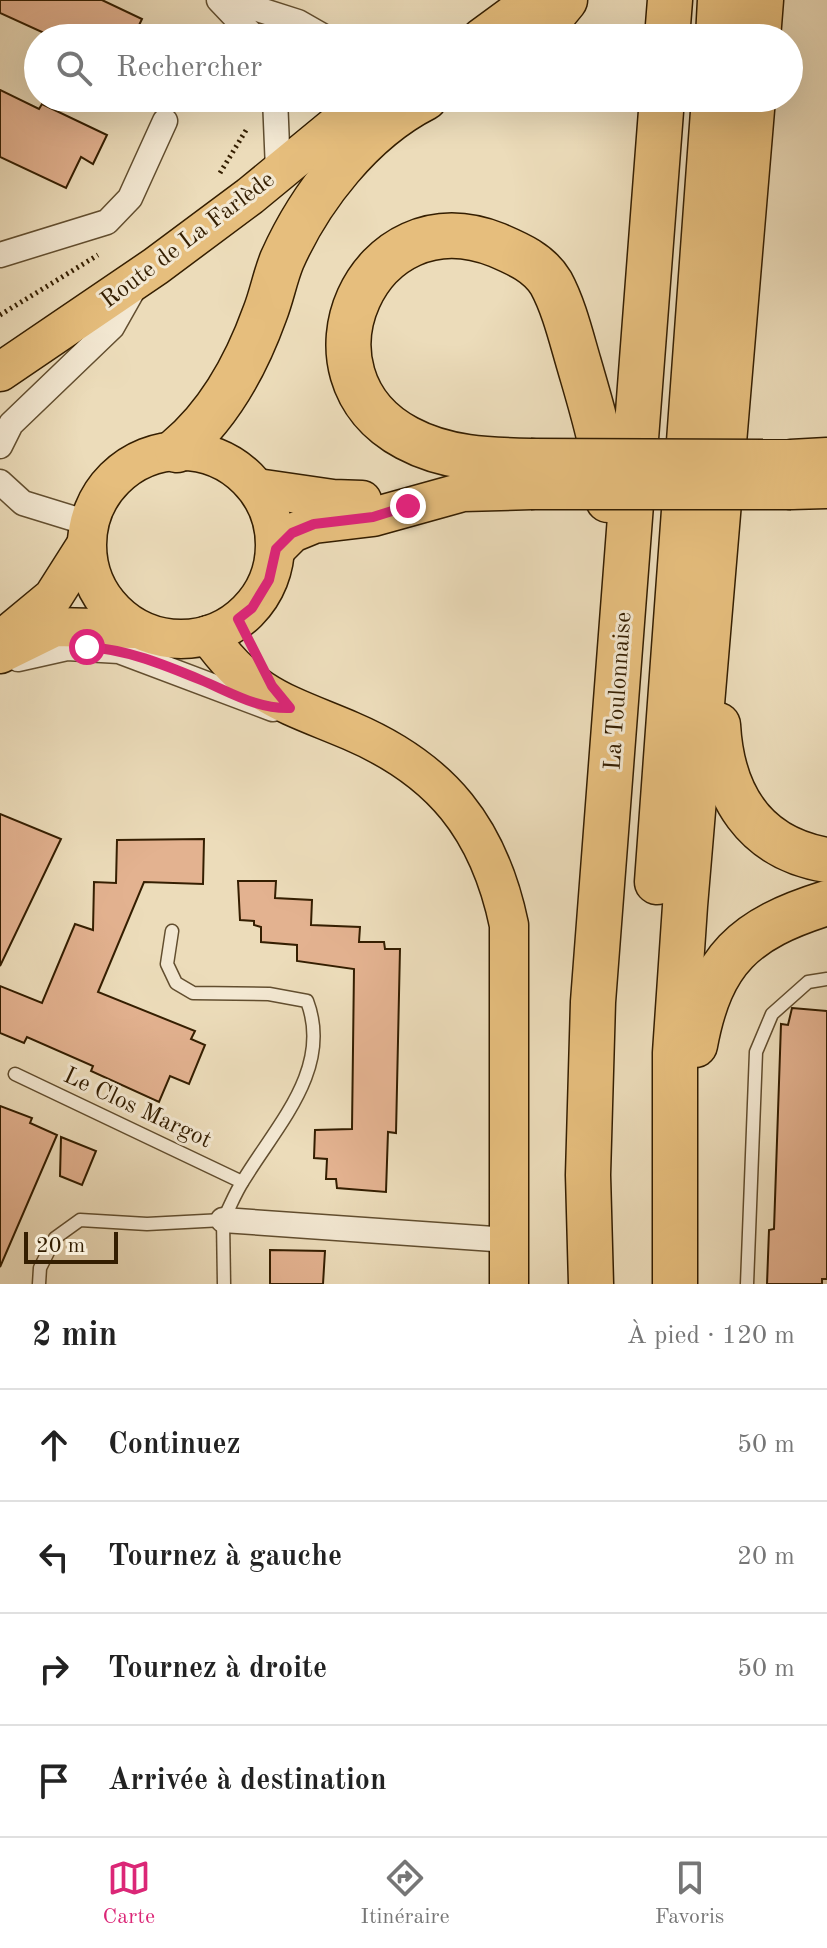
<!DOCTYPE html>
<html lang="fr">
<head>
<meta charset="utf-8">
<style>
  body { margin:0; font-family:"Old Standard TT",serif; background:#f6f6f6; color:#222 }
  .scale { position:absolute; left:24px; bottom:20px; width:94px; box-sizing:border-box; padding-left:8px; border:4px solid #341e01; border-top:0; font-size:22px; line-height:28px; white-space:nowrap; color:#341e01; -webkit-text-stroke:6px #f3e8d2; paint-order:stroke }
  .stop { position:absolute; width:24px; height:24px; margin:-18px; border:6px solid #db2777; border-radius:50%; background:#fff }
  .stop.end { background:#db2777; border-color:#fff; box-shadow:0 2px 8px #0008 }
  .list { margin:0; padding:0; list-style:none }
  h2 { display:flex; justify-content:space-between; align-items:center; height:104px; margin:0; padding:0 32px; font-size:34px }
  h2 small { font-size:26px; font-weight:400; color:#767676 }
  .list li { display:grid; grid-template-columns:52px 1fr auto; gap:24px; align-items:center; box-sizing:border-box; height:112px; padding:0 32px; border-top:2px solid #e0e0e0 }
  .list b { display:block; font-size:30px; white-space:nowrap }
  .list em { font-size:26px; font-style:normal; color:#767676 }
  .icon { flex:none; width:44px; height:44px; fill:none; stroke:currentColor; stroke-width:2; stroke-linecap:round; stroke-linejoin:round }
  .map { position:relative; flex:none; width:827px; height:1284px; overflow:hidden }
  .search { position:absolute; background:#fff; box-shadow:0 8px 32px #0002; left:24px; right:24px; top:24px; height:88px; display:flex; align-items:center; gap:20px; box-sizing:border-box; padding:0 28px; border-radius:44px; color:#767676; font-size:30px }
  .sheet { height:552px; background:#fff }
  nav { display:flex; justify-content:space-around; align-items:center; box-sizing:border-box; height:112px; border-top:2px solid #e0e0e0; background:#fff; font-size:22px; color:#767676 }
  nav a { display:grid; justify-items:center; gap:4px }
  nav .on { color:#db2777 }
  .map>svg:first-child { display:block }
  .building { fill:#e3b290; stroke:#341e01; stroke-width:2 }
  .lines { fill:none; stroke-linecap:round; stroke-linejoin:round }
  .service-casing { stroke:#624e2f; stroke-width:15 }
  .minor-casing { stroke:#624e2f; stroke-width:27 }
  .primary-casing { stroke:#341e01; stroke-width:41 }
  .motorway-casing { stroke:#341e01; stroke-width:47 }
  .path { stroke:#341e01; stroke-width:5; stroke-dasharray:2 4; stroke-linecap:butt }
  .service { stroke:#f3e8d2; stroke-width:12 }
  .minor { stroke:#f3e8d2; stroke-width:24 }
  .primary { stroke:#e6be7d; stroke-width:38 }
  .motorway { stroke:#e6be7d; stroke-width:44 }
  .primary-bridge-casing { stroke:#341e01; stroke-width:41; stroke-linecap:butt }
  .motorway-bridge-casing { stroke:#341e01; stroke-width:47; stroke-linecap:butt }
  .primary-bridge { stroke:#e6be7d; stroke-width:38 }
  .motorway-bridge { stroke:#e6be7d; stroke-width:44 }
  .route { stroke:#db2777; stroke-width:10 }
  .labels { text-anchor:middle; stroke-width:6; stroke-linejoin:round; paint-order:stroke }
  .street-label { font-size:24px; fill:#341e01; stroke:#f3e8d2 }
</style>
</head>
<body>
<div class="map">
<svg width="827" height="1284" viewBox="0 0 827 1284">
  <rect width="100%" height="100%" fill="#ecdcba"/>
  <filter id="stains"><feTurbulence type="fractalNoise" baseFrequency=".0025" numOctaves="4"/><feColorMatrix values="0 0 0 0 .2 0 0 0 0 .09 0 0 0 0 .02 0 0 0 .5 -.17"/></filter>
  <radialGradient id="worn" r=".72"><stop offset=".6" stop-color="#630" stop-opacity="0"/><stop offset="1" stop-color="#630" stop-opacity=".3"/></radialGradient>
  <g class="building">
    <path d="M 0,0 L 102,0 L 142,19 L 133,38 L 55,38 L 0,13 Z"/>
    <path d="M 0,90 L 39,109 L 42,104 L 107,135 L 93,164 L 81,157 L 66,188 L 0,157 Z"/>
    <path d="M 0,814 L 61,839 L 0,966 Z"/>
    <path d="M 204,839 L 203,884 L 144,882 L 98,992 L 195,1031 L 191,1039 L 205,1045 L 189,1084 L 170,1076 L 159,1102 L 91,1071 L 93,1066 L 27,1037 L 24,1043 L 0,1033 L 0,986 L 42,1003 L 75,924 L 93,930 L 94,882 L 116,883 L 117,840 Z"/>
    <path d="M 238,881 L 276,881 L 275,898 L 312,900 L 311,925 L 360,927 L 359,942 L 384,942 L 385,949 L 400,949 L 396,1133 L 388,1132 L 386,1192 L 337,1188 L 336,1179 L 326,1179 L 327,1159 L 314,1158 L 315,1130 L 352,1129 L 354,969 L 297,961 L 297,945 L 261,942 L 261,927 L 254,925 L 254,921 L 240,920 Z"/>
    <path d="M 792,1008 L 827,1011 L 827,1279 L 822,1279 L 822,1284 L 767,1284 L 769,1230 L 774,1229 L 781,1024 L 788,1025 Z"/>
    <path d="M 0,1106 L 32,1118 L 30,1123 L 57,1135 L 0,1267 Z"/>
    <path d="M 61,1137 L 96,1151 L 82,1185 L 60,1176 Z"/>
    <path d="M 270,1250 L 325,1251 L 323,1284 L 270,1284 Z"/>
  </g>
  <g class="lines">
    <defs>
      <g id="service">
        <path d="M 15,1074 L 242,1182"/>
        <path d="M 223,1220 L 224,1284"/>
        <path d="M 39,1284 L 40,1268 L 55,1238 L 80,1220 L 147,1224 L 223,1220 C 230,1207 235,1193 243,1181 C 276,1126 333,1069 307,1001 L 269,994 L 193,993 L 176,983 L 167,964 L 172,931"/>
        <path d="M 747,1284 L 756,1052 L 772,1014 L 808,982 L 827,979"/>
      </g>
      <g id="minor">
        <path d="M 219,0 L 255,38"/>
        <path d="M 229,0 L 298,22 L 326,38"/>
        <path d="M 275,98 L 278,170"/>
        <path d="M 0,255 L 107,222 L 130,198 L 165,121"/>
        <path d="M 0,446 L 11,424 L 112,327 L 138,281"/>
        <path d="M 0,482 L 23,503 L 88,523"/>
        <path d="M 18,659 L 67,648 L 119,651 L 273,709"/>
        <path d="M 223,1220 L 508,1240"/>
      </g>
      <g id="primary">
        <path d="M 481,38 L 533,0"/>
        <path d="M 0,372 L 156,266 L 250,196 L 369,98"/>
        <circle cx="181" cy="545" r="94"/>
        <path d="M 257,488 L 333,499 L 362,500"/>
        <path d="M 791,490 L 827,489"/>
        <path d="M 276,549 L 292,533 L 314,524 L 373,517 L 463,492 L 531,490"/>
        <path d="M 7,635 L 53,597 L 86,545"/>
        <path d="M 208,635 C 252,697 285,703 351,731 C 442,770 489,829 509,925 L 509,1284"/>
        <path d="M 0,654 L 55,627 L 135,629"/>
      </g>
      <g id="motorway">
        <path d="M 534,38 L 565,0"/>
        <path d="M 667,38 L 670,0"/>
        <path d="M 718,38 L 720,0"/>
        <path d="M 758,38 L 761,0"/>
        <path d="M 177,450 C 219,415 247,363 265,313 C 272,295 275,277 282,260 C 310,197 362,130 425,98"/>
        <path d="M 531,461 C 488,460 446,459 407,438 C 288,375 367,193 497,245 C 518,254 539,263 551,283 C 564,307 571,337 579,364 C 592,409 606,453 608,500"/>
        <path d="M 791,462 L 827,460"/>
        <path d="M 718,725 C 722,795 754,848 827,860"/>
        <path d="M 657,882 L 714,98"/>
        <path d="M 695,1045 C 711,959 744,929 827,903"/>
        <path d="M 591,1284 L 588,1175 L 593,1002 L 662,98"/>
        <path d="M 675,1284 L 675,1053 L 685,906 L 753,98"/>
      </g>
    </defs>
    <use href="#service" class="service-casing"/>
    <use href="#minor" class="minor-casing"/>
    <use href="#primary" class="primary-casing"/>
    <use href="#motorway" class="motorway-casing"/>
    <g class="path">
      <path d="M 220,173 L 248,127"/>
      <path d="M 0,315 L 98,255"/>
    </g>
    <use href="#service" class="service"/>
    <use href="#minor" class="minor"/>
    <use href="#primary" class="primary"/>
    <use href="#motorway" class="motorway"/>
    <defs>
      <path id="primary-bridge" d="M 531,490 L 791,490"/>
      <path id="motorway-bridge" d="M 531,461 L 791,462"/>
    </defs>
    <use href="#primary-bridge" class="primary-bridge-casing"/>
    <use href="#motorway-bridge" class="motorway-bridge-casing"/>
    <use href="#primary-bridge" class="primary-bridge"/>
    <use href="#motorway-bridge" class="motorway-bridge"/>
  </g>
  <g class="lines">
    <path class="route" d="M 87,647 C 126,649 165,665 201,680 C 232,693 257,709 290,708 L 272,686 L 238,619 L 252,608 L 269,580 L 276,549 L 292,533 L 314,524 L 373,517 L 408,506"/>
  </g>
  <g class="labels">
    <g class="street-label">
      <text transform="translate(187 239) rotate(-37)" y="8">Route de La Farlède</text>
      <text transform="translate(617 691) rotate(-86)" y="8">La Toulonnaise</text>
      <text transform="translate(138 1107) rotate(25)" y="8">Le Clos Margot</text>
    </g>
  </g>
  <rect width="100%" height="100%" filter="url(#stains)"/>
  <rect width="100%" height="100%" fill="url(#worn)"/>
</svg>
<div class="scale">20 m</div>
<div class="stop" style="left:87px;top:647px"></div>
<div class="stop end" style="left:408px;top:506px"></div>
<div class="search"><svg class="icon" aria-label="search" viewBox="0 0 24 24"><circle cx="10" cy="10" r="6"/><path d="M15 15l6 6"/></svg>Rechercher</div>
</div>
<section class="sheet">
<h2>2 min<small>À pied · 120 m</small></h2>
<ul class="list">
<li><svg class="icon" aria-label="ahead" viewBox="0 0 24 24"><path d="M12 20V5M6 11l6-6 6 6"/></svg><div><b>Continuez</b></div><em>50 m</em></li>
<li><svg class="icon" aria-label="left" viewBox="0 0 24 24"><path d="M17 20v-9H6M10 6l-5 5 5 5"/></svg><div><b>Tournez à gauche</b></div><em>20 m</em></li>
<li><svg class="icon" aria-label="right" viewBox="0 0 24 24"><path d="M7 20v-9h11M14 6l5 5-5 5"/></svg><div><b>Tournez à droite</b></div><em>50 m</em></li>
<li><svg class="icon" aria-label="arrive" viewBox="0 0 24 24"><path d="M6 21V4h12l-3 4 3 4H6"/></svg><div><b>Arrivée à destination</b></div></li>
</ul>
</section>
<nav>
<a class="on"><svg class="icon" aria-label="map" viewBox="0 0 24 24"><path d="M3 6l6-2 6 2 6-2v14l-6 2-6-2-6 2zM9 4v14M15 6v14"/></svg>Carte</a>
<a><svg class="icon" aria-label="directions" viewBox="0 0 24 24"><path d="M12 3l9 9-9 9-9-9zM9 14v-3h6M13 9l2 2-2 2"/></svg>Itinéraire</a>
<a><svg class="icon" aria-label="saved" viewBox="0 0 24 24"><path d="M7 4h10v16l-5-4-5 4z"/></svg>Favoris</a>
</nav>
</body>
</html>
